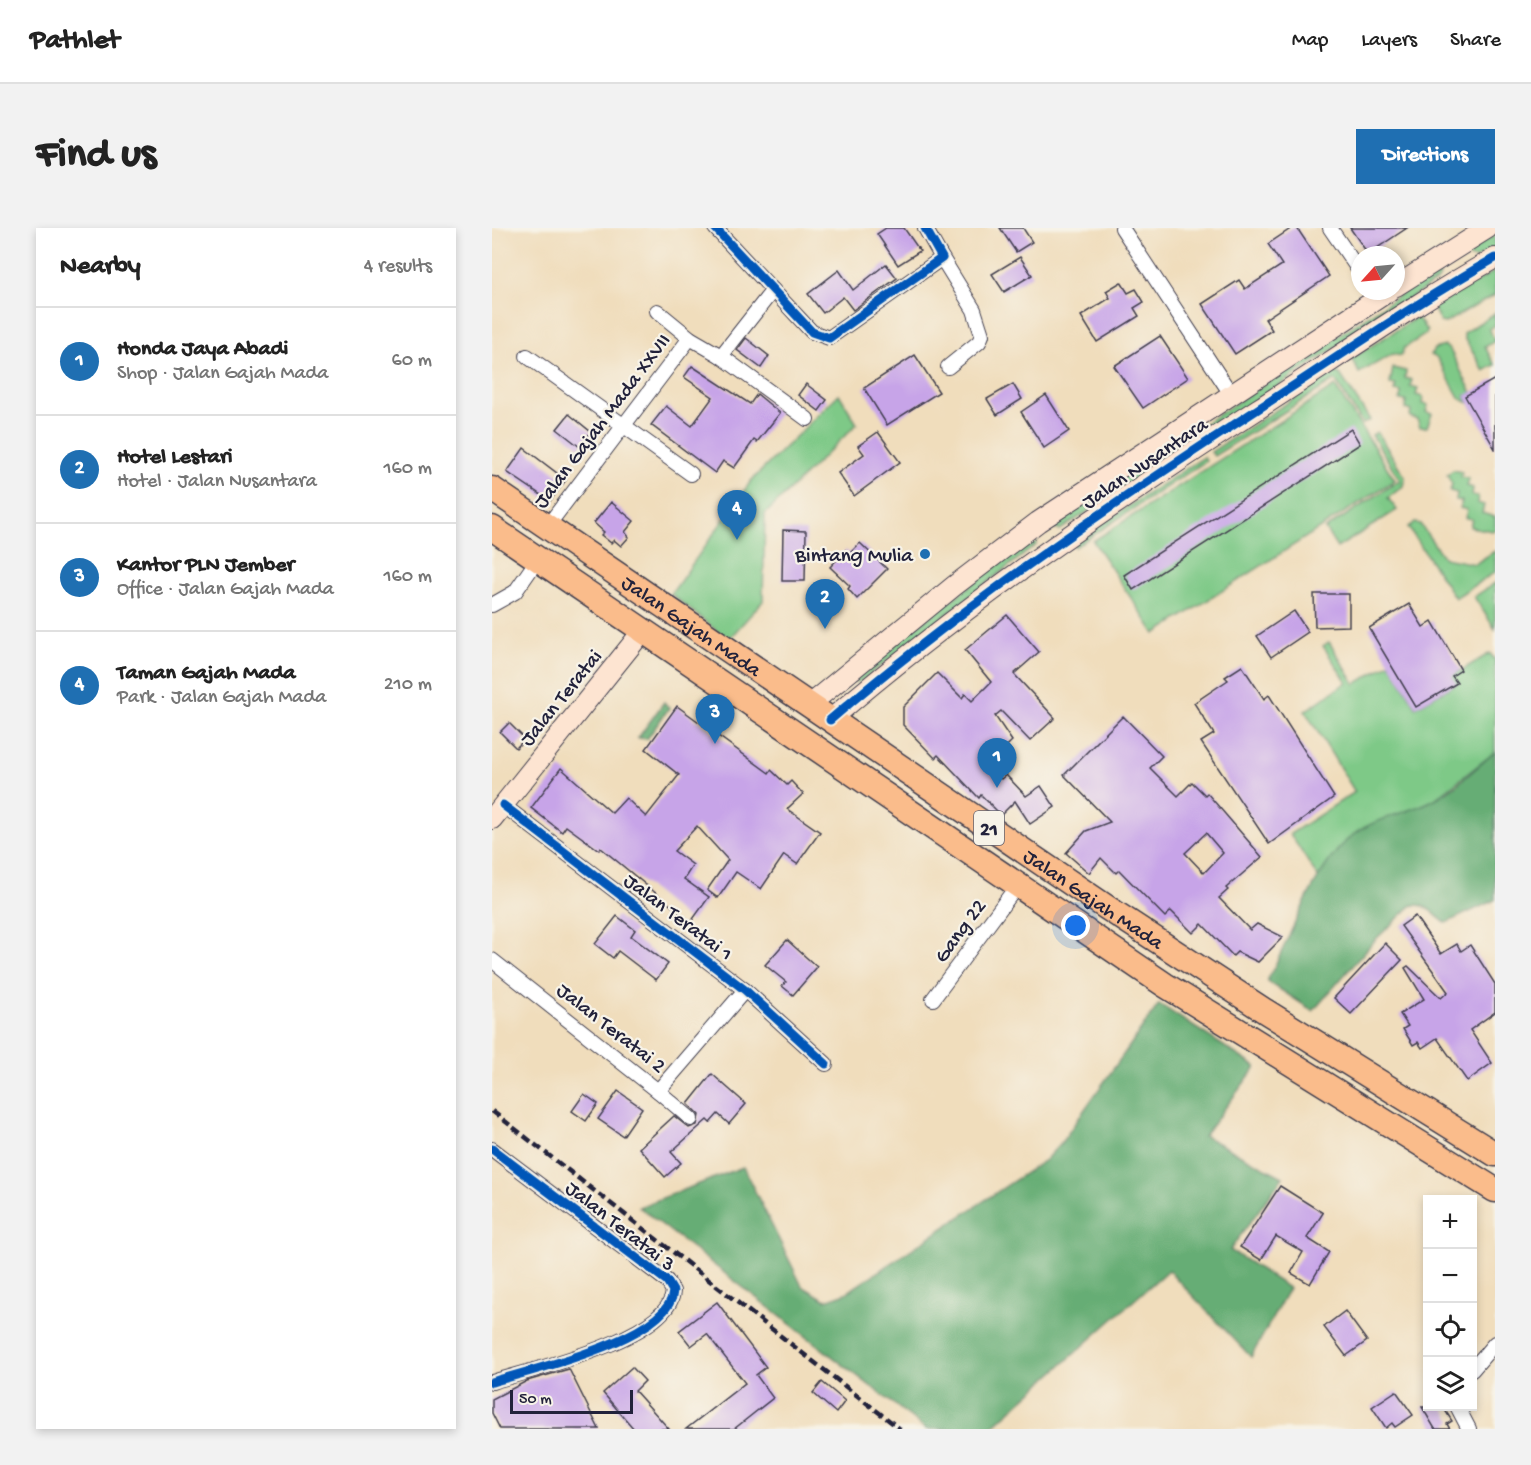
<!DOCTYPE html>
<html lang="en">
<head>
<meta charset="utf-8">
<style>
  body { margin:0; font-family:"Gochi Hand",sans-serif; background:#f2f2f2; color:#222 }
  .controls { position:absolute; right:18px; bottom:18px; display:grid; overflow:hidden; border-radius:0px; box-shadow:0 3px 9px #0003 }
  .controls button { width:54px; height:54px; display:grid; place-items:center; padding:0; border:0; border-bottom:2px solid #e0e0e0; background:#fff; color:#222; font:30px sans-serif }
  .compass { position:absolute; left:859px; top:18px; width:54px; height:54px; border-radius:50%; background:#fff; box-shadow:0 3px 9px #0003; rotate:243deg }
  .scale { position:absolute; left:18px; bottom:15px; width:123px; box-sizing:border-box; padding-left:6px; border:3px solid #22223b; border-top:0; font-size:16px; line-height:21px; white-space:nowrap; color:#22223b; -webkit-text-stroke:4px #f7f3e8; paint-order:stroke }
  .you { position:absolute; left:584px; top:698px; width:21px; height:21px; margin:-15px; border:4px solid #fff; border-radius:50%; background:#1a73e8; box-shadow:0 0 0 9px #1a73e833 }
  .badge { display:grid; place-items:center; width:39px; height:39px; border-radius:50%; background:#1f6fb2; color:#fff; font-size:20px; font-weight:700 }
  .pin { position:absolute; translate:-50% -50px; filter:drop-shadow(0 2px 3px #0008) }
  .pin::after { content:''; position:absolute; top:32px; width:21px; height:18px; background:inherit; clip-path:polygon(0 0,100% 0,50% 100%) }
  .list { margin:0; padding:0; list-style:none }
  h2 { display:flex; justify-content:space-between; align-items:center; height:78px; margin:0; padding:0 24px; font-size:26px }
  h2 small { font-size:20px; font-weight:400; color:#767676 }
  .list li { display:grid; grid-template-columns:39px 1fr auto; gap:18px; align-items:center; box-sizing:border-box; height:108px; padding:0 24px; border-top:2px solid #e0e0e0 }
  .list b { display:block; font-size:22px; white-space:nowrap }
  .list p { margin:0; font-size:20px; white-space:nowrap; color:#767676 }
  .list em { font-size:20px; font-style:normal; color:#767676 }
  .icon { flex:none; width:33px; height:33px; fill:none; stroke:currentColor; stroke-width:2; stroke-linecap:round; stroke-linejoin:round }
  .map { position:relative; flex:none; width:1003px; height:1201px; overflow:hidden; border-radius:0px }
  header { display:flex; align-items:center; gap:36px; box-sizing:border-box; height:84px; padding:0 30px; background:#fff; border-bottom:2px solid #e0e0e0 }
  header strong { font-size:28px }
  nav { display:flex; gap:33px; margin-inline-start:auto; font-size:21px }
  .intro { display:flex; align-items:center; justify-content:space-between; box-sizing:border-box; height:144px; padding:0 36px }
  h1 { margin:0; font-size:42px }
  .button { padding:15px 27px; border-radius:0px; background:#1f6fb2; color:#fff; font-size:21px; font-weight:700 }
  main { display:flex; gap:36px; padding:0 36px }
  aside { flex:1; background:#fff; border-radius:0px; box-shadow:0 3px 9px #0003 }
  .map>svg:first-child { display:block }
  .green { fill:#7ec987; stroke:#507661; stroke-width:1.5 }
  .forest { fill:#66ad74; stroke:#446858; stroke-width:1.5 }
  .building { fill:#c7a4e8; fill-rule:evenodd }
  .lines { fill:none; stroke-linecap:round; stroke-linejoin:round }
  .street-casing { stroke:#413e4e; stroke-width:16 }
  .secondary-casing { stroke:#413e4e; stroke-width:22 }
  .highway-casing { stroke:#413e4e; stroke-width:27 }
  .street { stroke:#fff; stroke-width:14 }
  .secondary { stroke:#fde4d1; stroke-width:20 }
  .highway { stroke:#fabc8b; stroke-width:24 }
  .rail { stroke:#22223b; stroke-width:4.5; stroke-dasharray:9 4.5; stroke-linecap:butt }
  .cycleway-casing { stroke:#f7f3e8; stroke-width:13 }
  .cycleway { stroke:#0057b8; stroke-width:9 }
  .poi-dot { fill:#1f6fb2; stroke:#f7f3e8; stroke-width:2 }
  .labels { text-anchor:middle; stroke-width:4.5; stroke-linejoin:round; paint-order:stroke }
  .shield { fill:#f7f3e8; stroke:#62616f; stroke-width:1.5 }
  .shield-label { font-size:20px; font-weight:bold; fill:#22223b }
  .street-label { font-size:21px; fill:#22223b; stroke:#f7f3e8 }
  .poi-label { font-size:21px; fill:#22223b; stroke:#f7f3e8; text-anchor:end }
</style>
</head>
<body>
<header>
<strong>Pathlet</strong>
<nav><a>Map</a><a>Layers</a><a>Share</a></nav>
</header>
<div class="intro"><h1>Find us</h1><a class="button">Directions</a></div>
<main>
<aside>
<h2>Nearby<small>4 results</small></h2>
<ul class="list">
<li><span class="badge">1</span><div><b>Honda Jaya Abadi</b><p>Shop · Jalan Gajah Mada</p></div><em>60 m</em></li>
<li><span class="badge">2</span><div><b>Hotel Lestari</b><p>Hotel · Jalan Nusantara</p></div><em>160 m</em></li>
<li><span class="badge">3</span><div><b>Kantor PLN Jember</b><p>Office · Jalan Gajah Mada</p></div><em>160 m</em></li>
<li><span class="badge">4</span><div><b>Taman Gajah Mada</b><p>Park · Jalan Gajah Mada</p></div><em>210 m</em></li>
</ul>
</aside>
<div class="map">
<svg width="1003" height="1201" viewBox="0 0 1003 1201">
  <rect width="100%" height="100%" fill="#f7f3e8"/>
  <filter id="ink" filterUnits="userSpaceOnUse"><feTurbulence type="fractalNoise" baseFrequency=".0167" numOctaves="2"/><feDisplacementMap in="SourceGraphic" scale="12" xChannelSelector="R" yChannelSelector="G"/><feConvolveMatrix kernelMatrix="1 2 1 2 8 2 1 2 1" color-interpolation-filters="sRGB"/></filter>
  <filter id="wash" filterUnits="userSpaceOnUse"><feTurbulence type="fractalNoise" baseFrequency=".008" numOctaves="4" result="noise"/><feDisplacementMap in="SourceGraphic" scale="24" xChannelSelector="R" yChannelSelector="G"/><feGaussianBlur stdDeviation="1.35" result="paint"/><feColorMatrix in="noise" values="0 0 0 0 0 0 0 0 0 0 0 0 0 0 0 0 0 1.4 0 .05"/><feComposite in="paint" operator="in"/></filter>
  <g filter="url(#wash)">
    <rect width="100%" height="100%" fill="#f0ddbc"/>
    <g class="green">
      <path d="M 1003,7 L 1003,20 L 983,31 L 977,29 L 978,22 Z"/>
      <path d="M 944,43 L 948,48 L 946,52 L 568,302 L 562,301 L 562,295 Z"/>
      <path d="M 1003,43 L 1003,67 L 953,95 L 948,94 L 941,79 Z"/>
      <path d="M 1003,85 L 1003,97 L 997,101 L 1003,113 L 993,119 L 1003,137 L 992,143 L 972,110 L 972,105 Z"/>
      <path d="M 925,89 L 935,103 L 934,106 L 912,120 L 909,128 L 901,126 L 867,145 L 860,130 Z"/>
      <path d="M 953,118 L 958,122 L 980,165 L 973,168 L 977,175 L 968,171 L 945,130 L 939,127 L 942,121 Z"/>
      <path d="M 901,140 L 914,143 L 913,150 L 920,152 L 918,158 L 926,160 L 924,167 L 931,169 L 930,176 L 936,177 L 934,184 L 940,186 L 935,199 L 928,199 L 925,191 L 918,189 L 919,183 L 913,181 L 914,173 L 908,172 L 909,164 L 902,163 L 904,157 L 898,156 Z"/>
      <path d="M 843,144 L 848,146 L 878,192 L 871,196 L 843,152 L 722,228 L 719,224 Z"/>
      <path d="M 843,158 L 903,252 L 663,406 L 601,313 Z"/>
      <path d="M 347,166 L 365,196 L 273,286 L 271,373 L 236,412 L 179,366 L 259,253 Z"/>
      <path d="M 885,204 L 913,249 L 911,258 L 896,270 L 905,282 L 845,320 L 833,301 L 908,252 L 880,207 Z"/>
      <path d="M 712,229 L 714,233 L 583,319 L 581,315 L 592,307 Z"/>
      <path d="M 961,242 L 970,244 L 969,249 L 977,251 L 975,258 L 981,260 L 980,267 L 986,268 L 985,275 L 992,277 L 990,285 L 1003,289 L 1003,301 L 1000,303 L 978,299 L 980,291 L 973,290 L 975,282 L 968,280 L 970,273 L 964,272 L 965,265 L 958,263 L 960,256 L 955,247 Z"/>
      <path d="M 923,295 L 928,296 L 952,330 L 983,336 L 1003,323 L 1003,344 L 963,370 L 916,299 Z"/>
      <path d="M 541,310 L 545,311 L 544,317 L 368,454 L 363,454 L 362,452 L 420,402 Z"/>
      <path d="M 1003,355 L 1003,401 L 982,369 Z"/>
      <path d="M 837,414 L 863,456 L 898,435 L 924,479 L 964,456 L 960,448 L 998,425 L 1003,432 L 1003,524 L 939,574 L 848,620 L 827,651 L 798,606 L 863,564 L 813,483 L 855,454 L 831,418 Z"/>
    </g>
    <g class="forest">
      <path d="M 172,474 L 177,480 L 155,511 L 146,510 Z"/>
      <path d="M 1003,524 L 1003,672 L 954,695 C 942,688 934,673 919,678 L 883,712 L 821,783 L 775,753 C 799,709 818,649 854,613 C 876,591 910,587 937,574 C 961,563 983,540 1003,524 Z"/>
      <path d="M 667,776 L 764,839 L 712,908 L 791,949 L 738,1022 L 797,1060 L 759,1129 L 676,1042 L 498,1201 L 434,1201 L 147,979 L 251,939 L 310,1058 L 334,1072 L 354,1065 L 553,932 L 569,915 Z"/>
    </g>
    <g id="blocks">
      <g class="building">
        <path d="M 394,0 L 412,0 L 428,23 L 406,37 L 385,6 Z"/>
        <path d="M 508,0 L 531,0 L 540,14 L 524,24 Z"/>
        <path d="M 800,0 L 805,0 L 837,48 L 773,91 L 780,102 L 743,126 L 710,76 L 747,52 L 753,61 L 790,37 L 776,16 Z"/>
        <path d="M 858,0 L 915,0 L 876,26 Z"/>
        <path d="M 528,29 L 540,47 L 512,64 L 500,46 Z"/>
        <path d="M 394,36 L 405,50 L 361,82 L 351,69 L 331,85 L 316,66 L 347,42 L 361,62 Z"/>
        <path d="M 629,54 L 636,65 L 644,61 L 652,74 L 642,80 L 647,88 L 605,114 L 589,88 L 618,70 L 614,63 Z"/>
        <path d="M 668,108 L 696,150 L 651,180 L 622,138 Z"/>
        <path d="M 254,110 L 277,128 L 269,140 L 245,122 Z"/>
        <path d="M 423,127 L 447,164 L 395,197 L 372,160 Z"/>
        <path d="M 200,138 L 258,176 L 265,166 L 288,185 L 265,214 L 262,212 L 242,240 L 231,233 L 223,245 L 159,197 L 174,178 L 200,198 L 221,169 L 192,149 Z"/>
        <path d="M 1003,151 L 1003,221 L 973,168 Z"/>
        <path d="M 314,156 L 335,172 L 327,183 L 306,167 Z"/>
        <path d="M 521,156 L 530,171 L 505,187 L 495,171 Z"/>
        <path d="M 554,167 L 577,203 L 552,220 L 529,184 Z"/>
        <path d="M 77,186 L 99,204 L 88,219 L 65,201 Z"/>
        <path d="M 859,201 L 868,216 L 641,362 L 632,347 Z"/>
        <path d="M 386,204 L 408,234 L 362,268 L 346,245 L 372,226 L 366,218 Z"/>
        <path d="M 32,220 L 74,252 L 58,273 L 15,244 Z"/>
        <path d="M 119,274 L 142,293 L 133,304 L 137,309 L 129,318 L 122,312 L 119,315 L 109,307 L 112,304 L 102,295 Z"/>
        <path d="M 291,302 L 314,303 L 313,353 L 290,353 Z"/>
        <path d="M 368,315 L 395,341 L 365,371 L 356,361 L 358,358 L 338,339 L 354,322 L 357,326 Z"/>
        <path d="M 822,366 L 857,366 L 857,398 L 823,399 Z"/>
        <path d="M 917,376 L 931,399 L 940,393 L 969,442 L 960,448 L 965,455 L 924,479 L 877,400 Z"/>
        <path d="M 802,383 L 816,404 L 779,429 L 765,408 Z"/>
        <path d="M 515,387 L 547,424 L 522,446 L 563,490 L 538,513 L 509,483 L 503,488 L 520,513 L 495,537 L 509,551 L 514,547 L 534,568 L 549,558 L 563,579 L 538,596 L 523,573 L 509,587 L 489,567 L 487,570 L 446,527 L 443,530 L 411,497 L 411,479 L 445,445 L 470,470 L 473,466 L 480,473 L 499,454 L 473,422 Z"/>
        <path d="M 750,438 L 772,471 L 777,467 L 842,569 L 777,616 L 709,514 L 722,506 L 702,475 L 736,452 L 733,449 Z"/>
        <path d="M 185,478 L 277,545 L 279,542 L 295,557 L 299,553 L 311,566 L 295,581 L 328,604 L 305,636 L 292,627 L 269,661 L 244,644 L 226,670 L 215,662 L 236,632 L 205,598 L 182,623 L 201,637 L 192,651 L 217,669 L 199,694 L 109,620 L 107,622 L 74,598 L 70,604 L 39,580 L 69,540 L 120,585 L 134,570 L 154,589 L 187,547 L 154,521 Z"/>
        <path d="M 631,488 L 670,528 L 658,540 L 686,568 L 700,554 L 713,567 L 715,565 L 770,629 L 734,660 L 736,662 L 727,670 L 758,702 L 765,696 L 791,709 L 766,734 L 745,724 L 741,728 L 710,696 L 701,705 L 679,683 L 673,689 L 627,642 L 624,645 L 609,630 L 597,645 L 574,625 L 594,603 L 618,594 L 572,547 ZM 714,605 L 731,625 L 712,645 L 693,625 Z"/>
        <path d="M 17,495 L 33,511 L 24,520 L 8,504 Z"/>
        <path d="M 125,688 L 143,702 L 139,708 L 176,736 L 164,752 L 126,723 L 121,730 L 103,716 Z"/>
        <path d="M 923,688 L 949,726 L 965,716 L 969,723 L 978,717 L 1003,756 L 1003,784 L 978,802 L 1000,835 L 975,853 L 945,810 L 930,820 L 926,814 L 921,817 L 911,801 L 916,798 L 908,786 L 932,771 L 913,740 L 916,738 L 949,770 L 956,764 L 909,698 Z"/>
        <path d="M 295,712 L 325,739 L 301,767 L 290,758 L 294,754 L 273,737 Z"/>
        <path d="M 893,715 L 910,732 L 859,786 L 842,770 Z"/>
        <path d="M 220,846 L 254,876 L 237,896 L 226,886 L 218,895 L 215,892 L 179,924 L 189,935 L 173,949 L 147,920 L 182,888 L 197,900 L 205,897 L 207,887 L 196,876 Z"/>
        <path d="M 126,863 L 150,880 L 131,908 L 106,891 Z"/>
        <path d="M 92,866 L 106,876 L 94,893 L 80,883 Z"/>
        <path d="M 788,958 L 831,985 L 815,1010 L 837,1024 L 818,1056 L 799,1045 L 811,1024 L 784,1008 L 769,1032 L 748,1019 Z"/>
        <path d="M 225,1074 L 274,1139 L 264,1147 L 281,1170 L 242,1201 L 194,1201 L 253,1155 L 215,1106 L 199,1118 L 187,1103 Z"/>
        <path d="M 853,1083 L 875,1113 L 854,1128 L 832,1099 Z"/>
        <path d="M 140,1139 L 153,1153 L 143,1163 L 177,1201 L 142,1201 L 111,1165 Z"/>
        <path d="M 77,1141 L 107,1201 L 8,1201 L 0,1185 L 0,1171 L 35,1153 Z"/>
        <path d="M 330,1154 L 353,1173 L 344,1185 L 321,1165 Z"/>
        <path d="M 904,1163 L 921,1187 L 903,1199 L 900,1195 L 894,1200 L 880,1179 Z"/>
        <path d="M 930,1179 L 951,1179 L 960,1193 L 955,1196 L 958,1201 L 943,1201 Z"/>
      </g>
    </g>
  </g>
  <g filter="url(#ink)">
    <use href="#blocks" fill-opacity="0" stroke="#413e4e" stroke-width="1.5"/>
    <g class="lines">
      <defs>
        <g id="street">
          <path d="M 223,0 L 320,104 L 337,110 L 450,30 L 433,0"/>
          <path d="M 630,0 L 739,166"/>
          <path d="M 838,0 L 868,44"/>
          <path d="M 450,30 L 482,82 L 490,107 L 487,114 L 456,139"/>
          <path d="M 165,83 L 198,110 L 229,128 L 281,62"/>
          <path d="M 35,128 L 199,246"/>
          <path d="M 229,128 L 315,191"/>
          <path d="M 54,300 L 198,110"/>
          <path d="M 0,377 L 23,364 L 46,331"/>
          <path d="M 11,577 L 253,762 L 334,836"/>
          <path d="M 0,732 L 166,863 L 253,762"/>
          <path d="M 441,771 L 525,658"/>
          <path d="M 166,863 L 199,891"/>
          <path d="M 0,921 L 175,1053 L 181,1063 C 179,1110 39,1142 0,1154"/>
          <path d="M 980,1142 L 1003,1115"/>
          <path d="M 965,1178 L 977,1201"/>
        </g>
        <g id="secondary">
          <path d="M 904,58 L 996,0"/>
          <path d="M 317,477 L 462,358 L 546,294 L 897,63"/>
          <path d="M 338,492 C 473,376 617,278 766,181 C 845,130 922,76 1003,30"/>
          <path d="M 0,591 L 150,404"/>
        </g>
        <g id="highway">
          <path id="s1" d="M 0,261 L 614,679 L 773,783 L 1003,926"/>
          <path d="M 0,300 L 673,757 L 1003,962"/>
        </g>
      </defs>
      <use href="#street" class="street-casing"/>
      <use href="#secondary" class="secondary-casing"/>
      <use href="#highway" class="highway-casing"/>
      <use href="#street" class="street"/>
      <use href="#secondary" class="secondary"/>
      <use href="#highway" class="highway"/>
      <path class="rail" d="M 0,883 L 408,1201"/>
      <defs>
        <g id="cycleway">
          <path d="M 223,0 L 320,104 L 337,110 L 450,30 L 433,0"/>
          <path d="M 338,492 C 473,376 617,278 766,181 C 845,130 922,76 1003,30"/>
          <path d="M 11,577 L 253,762 L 334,836"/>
          <path d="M 0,921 L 175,1053 L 181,1063 C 179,1110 39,1142 0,1154"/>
        </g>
      </defs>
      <use href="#cycleway" class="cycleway-casing"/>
      <use href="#cycleway" class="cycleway"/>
    </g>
  </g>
  <circle class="poi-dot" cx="433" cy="326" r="6"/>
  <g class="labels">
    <rect class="shield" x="482" y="583" width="30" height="34" rx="4.5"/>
    <g class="shield-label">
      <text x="497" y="607">21</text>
    </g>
    <g class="street-label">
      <text transform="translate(109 192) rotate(-53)" y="7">Jalan Gajah Mada XXVII</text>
      <text transform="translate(652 234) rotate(-34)" y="7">Jalan Nusantara</text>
      <text dy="7" stroke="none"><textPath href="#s1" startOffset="242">Jalan Gajah Mada</textPath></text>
      <text transform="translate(68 469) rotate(-51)" y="7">Jalan Teratai</text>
      <text dy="7" stroke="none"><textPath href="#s1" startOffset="728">Jalan Gajah Mada</textPath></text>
      <text transform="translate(187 688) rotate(37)" y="7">Jalan Teratai 1</text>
      <text transform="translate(467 702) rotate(-54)" y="7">Gang 22</text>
      <text transform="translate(120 799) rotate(38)" y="7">Jalan Teratai 2</text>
      <text transform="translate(129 997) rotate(38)" y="7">Jalan Teratai 3</text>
    </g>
    <g class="poi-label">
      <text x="421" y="333">Bintang Mulia</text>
    </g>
  </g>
</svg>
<div class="controls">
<button>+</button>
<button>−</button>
<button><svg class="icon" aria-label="locate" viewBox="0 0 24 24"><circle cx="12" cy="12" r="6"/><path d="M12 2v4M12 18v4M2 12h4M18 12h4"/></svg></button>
<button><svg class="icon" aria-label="layers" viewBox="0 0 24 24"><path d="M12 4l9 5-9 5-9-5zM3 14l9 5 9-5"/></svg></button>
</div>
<svg class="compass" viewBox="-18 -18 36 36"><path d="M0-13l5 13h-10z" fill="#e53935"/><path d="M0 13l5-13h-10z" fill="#767676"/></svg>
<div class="scale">50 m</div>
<div class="you"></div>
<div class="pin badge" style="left:505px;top:560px">1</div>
<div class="pin badge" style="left:333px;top:401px">2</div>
<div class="pin badge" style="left:223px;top:516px">3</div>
<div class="pin badge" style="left:245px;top:312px">4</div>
</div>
</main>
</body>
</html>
